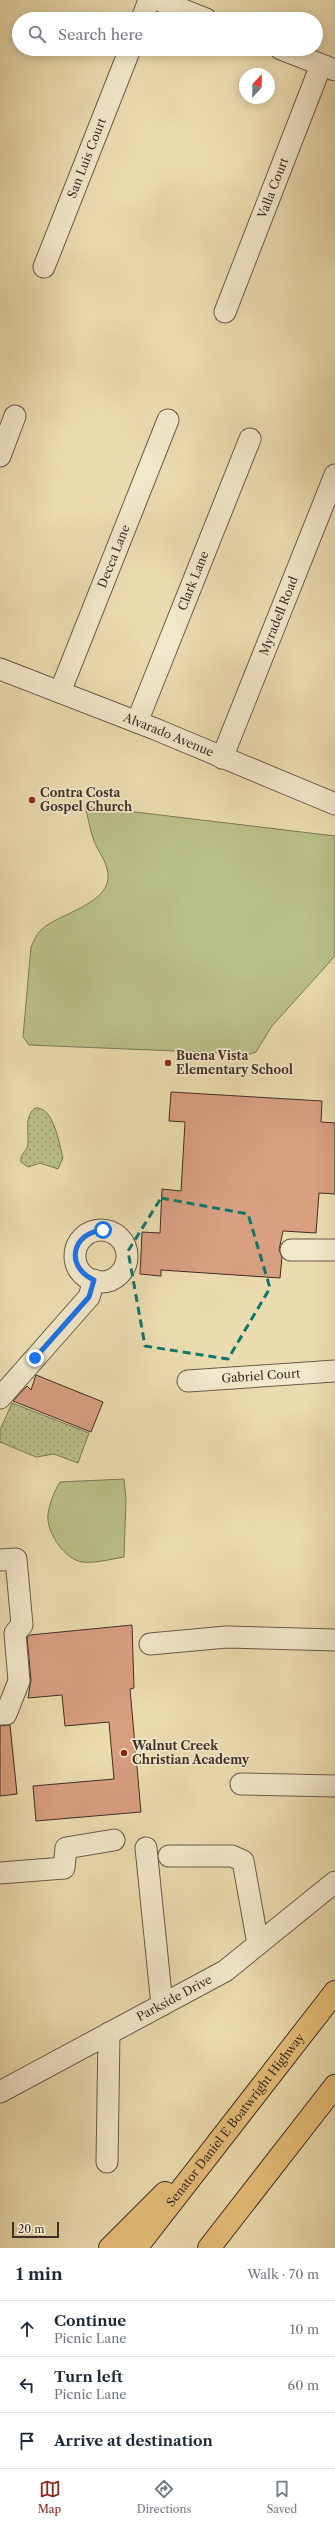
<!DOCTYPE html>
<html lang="en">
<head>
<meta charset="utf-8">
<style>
  body { margin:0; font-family:"Libre Caslon Text",serif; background:#f2f2f3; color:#1f2937 }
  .compass { position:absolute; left:239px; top:68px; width:36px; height:36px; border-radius:50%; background:#fff; box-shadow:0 2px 10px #0003; rotate:22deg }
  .scale { position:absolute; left:12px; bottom:10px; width:47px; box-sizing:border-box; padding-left:4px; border:2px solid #3f2e27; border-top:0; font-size:11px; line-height:14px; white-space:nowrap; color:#3f2e27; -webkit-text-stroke:3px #f2e8cb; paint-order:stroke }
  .stop { position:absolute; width:12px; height:12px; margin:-9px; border:3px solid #1a73e8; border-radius:50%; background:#fff }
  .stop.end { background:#1a73e8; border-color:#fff; box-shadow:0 1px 4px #0008 }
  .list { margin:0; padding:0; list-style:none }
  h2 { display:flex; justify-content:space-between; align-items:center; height:52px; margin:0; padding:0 16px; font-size:17px }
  h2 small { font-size:13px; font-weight:400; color:#747a83 }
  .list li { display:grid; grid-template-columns:26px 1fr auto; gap:12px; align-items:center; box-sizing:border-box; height:56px; padding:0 16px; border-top:1px solid #e0e1e3 }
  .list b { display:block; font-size:15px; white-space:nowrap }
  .list p { margin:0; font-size:13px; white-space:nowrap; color:#747a83 }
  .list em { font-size:13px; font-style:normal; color:#747a83 }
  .icon { flex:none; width:22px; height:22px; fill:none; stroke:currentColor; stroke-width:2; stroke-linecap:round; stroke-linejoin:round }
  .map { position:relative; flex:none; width:335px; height:2248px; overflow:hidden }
  .search { position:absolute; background:#fff; box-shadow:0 2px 10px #0003; left:12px; right:12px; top:12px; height:44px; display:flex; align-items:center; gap:10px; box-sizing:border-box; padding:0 14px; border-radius:22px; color:#747a83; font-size:15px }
  .sheet { height:220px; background:#fff }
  nav { display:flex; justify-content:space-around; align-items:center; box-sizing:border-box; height:56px; border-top:1px solid #e0e1e3; background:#fff; font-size:11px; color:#747a83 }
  nav a { display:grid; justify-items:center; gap:2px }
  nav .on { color:#8f2418 }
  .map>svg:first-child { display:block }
  .grass { fill:url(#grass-dots); stroke:#7c7758 }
  .garden { fill:#b9c08a; stroke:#7c7758 }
  .building { fill:#d89f81; stroke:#3f2e27 }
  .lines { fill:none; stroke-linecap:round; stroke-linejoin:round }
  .minor-casing { stroke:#6a5a49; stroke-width:23 }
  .highway-casing { stroke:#3f2e27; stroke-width:24 }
  .minor { stroke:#f2e8cb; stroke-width:21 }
  .highway { stroke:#e6be78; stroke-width:22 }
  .route { stroke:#1a73e8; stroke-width:5 }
  .marked { fill:none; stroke:#0f766e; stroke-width:3; stroke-dasharray:8 5; stroke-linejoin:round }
  .poi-dot { fill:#8f2418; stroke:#f2e8cb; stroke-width:1.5 }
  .labels { text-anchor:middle; stroke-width:3.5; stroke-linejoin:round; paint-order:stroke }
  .street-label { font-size:12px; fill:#3f2e27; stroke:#f2e8cb }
  .poi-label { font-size:12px; font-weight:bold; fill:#3f2e27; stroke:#f2e8cb; text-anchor:start }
</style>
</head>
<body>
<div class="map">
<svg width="335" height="2248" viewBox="0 0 335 2248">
  <defs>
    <pattern id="grass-dots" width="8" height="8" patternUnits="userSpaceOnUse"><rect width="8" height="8" fill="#b9c08a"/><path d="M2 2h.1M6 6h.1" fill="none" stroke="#989c71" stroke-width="1.8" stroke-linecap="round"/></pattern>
  </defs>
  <rect width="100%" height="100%" fill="#ebdcaf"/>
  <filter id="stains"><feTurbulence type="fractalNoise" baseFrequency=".005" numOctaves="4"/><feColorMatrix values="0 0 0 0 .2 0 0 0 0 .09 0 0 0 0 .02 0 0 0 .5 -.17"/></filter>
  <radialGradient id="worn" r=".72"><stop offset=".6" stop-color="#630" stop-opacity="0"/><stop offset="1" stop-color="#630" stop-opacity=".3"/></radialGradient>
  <g class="grass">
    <path d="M 35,1108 C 54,1106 59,1144 63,1158 L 58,1169 L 40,1163 L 28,1167 L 21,1162 C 20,1155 24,1153 27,1148 C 31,1137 22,1118 35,1108 Z"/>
    <path d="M 12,1403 L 89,1433 L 78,1463 L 54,1454 L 36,1457 L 0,1442 L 0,1430 Z"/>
  </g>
  <g class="garden">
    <path d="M 85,806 L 335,836 L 335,956 L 272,1026 L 256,1052 L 250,1054 L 29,1045 L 23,1037 L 31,947 C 34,941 36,935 40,931 C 56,913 117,904 107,869 C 105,859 98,851 94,841 C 90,830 88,817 85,806 Z"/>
    <path d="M 124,1479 L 126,1499 L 124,1557 C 111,1559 90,1565 78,1561 C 62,1555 46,1531 48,1514 C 50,1502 54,1492 60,1482 Z"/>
  </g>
  <g class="building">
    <path d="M 171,1092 L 322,1101 L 321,1122 L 335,1123 L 335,1194 L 319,1193 L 316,1233 L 283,1231 L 279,1250 L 282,1257 L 280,1278 L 161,1270 L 161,1276 L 140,1274 L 142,1232 L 160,1233 L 162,1189 L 181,1191 L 185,1122 L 169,1121 Z"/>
    <path d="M 36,1375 L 103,1402 L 91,1432 L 13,1401 L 27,1386 L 31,1390 Z"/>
    <path d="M 132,1625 L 134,1688 L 130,1689 L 141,1812 L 36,1821 L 33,1786 L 114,1779 L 109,1722 L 65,1726 L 62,1695 L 28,1698 L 31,1680 L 27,1637 L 30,1635 Z"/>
    <path d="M 10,1725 L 17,1794 L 0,1796 L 0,1726 Z"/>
  </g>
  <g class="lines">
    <defs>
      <g id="minor">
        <path d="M 158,0 L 206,19"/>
        <path d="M 142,19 L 149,0"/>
        <path d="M 281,49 L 335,70"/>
        <path id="s1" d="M 44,267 L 130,49"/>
        <path id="s2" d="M 225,312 L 321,65"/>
        <path d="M 0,456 L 15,416"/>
        <path id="s3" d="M 0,669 L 155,729 L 335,804"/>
        <path id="s4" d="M 60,692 L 168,420"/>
        <path id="s5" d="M 137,722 L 250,439"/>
        <path id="s6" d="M 222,758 L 335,475"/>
        <circle cx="101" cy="1256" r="26"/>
        <path d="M 291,1250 L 335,1250"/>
        <path id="s7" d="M 188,1381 L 335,1371"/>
        <path d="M 0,1398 L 89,1297 L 94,1280"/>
        <path d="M 0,1560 L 16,1559 L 22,1625 L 15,1633 L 19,1681 L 6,1714 L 0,1714"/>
        <path d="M 150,1644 L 226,1637 L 335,1640"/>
        <path d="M 241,1784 L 335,1786"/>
        <path d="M 146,1848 L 162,2005"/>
        <path d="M 169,1856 L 232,1856 L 243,1861 L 258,1944"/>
        <path d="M 0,1873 L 64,1868 L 66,1848 L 114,1840"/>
        <path id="s8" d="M 0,2092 L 225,1971 L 335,1882"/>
        <path d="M 107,2162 L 109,2033"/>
      </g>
      <g id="highway">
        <path d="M 110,2248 L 165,2193"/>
        <path id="s9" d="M 136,2248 L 335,1992"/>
        <path d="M 209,2248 L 335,2086"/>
      </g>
    </defs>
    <use href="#minor" class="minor-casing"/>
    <use href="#highway" class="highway-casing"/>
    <use href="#minor" class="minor"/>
    <use href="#highway" class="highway"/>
  </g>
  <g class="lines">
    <path class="route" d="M 35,1358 L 89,1297 L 94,1280 C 65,1267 71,1233 103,1230"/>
  </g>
  <path class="marked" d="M 161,1198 L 248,1214 L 270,1288 L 228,1359 L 145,1346 L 128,1251 Z"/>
  <g class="poi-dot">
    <circle cx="32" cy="800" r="4"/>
    <circle cx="168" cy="1063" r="4"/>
    <circle cx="124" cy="1753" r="4"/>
  </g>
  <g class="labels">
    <g class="street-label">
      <text dy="4" stroke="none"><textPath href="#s1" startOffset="117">San Luis Court</textPath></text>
      <text dy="4" stroke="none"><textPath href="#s2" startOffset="133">Valla Court</textPath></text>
      <text dy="4" stroke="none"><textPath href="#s4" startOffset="146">Decca Lane</textPath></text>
      <text dy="4" stroke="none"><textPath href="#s5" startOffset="152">Clark Lane</textPath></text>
      <text dy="4" stroke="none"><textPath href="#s6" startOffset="153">Myradell Road</textPath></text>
      <text dy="4" stroke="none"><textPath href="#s3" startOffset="181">Alvarado Avenue</textPath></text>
      <text dy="4" stroke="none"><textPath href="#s7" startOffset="73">Gabriel Court</textPath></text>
      <text dy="4" stroke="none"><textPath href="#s8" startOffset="198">Parkside Drive</textPath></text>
      <text dy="4" stroke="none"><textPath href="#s9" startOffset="162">Senator Daniel E Boatwright Highway</textPath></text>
    </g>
    <g class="poi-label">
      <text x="40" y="797">Contra Costa<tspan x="40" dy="14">Gospel Church</tspan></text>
      <text x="176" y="1060">Buena Vista<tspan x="176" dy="14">Elementary School</tspan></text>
      <text x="132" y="1750">Walnut Creek<tspan x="132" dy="14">Christian Academy</tspan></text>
    </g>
  </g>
  <rect width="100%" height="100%" filter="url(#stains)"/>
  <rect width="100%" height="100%" fill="url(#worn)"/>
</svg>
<svg class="compass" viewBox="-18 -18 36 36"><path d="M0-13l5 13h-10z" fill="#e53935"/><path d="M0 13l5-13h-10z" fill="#747a83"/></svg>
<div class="scale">20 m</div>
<div class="stop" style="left:103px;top:1230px"></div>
<div class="stop end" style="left:35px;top:1358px"></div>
<div class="search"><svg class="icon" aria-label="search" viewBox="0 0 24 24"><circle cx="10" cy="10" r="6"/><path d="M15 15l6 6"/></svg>Search here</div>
</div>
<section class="sheet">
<h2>1 min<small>Walk · 70 m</small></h2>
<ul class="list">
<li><svg class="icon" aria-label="ahead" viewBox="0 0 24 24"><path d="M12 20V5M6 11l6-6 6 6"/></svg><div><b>Continue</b><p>Picnic Lane</p></div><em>10 m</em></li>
<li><svg class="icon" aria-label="left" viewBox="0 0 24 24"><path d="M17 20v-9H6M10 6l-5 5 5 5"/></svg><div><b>Turn left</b><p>Picnic Lane</p></div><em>60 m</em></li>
<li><svg class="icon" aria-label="arrive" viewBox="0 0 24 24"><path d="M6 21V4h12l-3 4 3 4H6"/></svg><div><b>Arrive at destination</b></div></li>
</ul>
</section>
<nav>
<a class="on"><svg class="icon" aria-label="map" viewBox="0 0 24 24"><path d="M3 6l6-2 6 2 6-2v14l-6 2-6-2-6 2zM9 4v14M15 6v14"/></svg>Map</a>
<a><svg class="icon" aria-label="directions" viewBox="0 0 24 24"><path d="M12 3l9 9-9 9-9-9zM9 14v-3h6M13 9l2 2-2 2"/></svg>Directions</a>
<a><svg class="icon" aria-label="saved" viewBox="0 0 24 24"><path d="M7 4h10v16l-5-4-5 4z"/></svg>Saved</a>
</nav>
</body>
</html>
